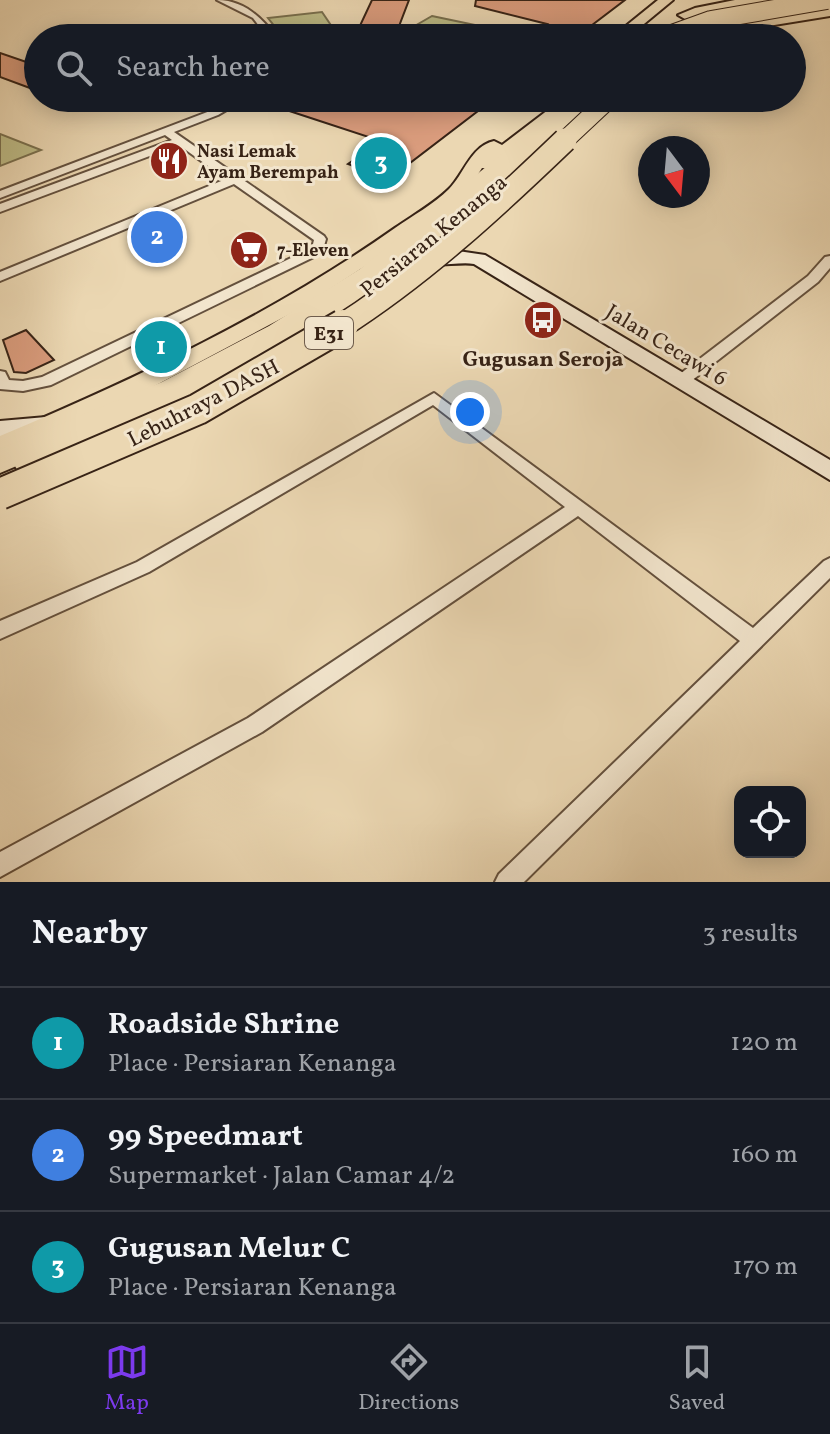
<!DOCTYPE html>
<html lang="en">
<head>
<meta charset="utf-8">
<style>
  body { margin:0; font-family:Vollkorn,serif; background:#242831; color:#f1f3f6 }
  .controls { position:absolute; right:24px; bottom:24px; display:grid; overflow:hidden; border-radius:16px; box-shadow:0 4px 20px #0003 }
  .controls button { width:72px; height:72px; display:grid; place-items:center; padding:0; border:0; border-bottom:2px solid #363941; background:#171b24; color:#f1f3f6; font:40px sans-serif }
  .compass { position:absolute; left:638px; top:136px; width:72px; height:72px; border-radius:50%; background:#171b24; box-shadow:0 4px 20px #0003; rotate:164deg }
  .you { position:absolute; left:470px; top:412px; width:28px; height:28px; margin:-20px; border:6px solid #fff; border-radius:50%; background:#1a73e8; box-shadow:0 0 0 12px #1a73e833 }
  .badge { display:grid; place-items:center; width:52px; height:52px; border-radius:50%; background:#7c3aed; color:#fff; font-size:26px; font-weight:700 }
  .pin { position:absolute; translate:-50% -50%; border:4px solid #fff; box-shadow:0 2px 8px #0006 }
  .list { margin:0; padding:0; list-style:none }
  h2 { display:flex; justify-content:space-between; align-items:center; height:104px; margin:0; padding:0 32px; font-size:34px }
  h2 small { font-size:26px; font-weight:400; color:#9ea1a6 }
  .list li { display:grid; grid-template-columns:52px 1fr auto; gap:24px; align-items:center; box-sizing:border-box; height:112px; padding:0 32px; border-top:2px solid #363941 }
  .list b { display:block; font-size:30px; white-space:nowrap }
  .list p { margin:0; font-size:26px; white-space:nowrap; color:#9ea1a6 }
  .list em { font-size:26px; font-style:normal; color:#9ea1a6 }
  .icon { flex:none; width:44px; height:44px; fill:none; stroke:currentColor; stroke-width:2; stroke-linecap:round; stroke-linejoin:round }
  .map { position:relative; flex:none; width:830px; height:882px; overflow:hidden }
  .search { position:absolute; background:#171b24; box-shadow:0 4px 20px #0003; left:24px; right:24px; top:24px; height:88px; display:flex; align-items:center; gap:20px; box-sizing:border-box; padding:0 28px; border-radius:44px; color:#9ea1a6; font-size:30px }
  .sheet { height:440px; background:#171b24 }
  nav { display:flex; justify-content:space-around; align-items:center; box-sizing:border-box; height:112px; border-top:2px solid #363941; background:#171b24; font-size:22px; color:#9ea1a6 }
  nav a { display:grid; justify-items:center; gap:4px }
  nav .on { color:#7c3aed }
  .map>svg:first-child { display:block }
  .green { fill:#bebc87; stroke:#7a704e; stroke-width:2 }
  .building { fill:#da9c7d; stroke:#372316; stroke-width:2 }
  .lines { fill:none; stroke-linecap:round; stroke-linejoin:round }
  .street-casing { stroke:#64503d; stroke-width:4 }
  .secondary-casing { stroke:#372316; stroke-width:4 }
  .primary-casing { stroke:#372316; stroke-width:4 }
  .highway-casing { stroke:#372316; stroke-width:4 }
  .street { fill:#f2e5cd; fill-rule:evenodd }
  .secondary { fill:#f2e5cd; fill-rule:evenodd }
  .primary { fill:#ebd7b2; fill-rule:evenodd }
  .highway { fill:#ebd7b2; fill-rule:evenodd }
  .rail-casing { stroke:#372316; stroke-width:6 }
  .rail { stroke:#f2e5cd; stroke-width:4; stroke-dasharray:11; stroke-linecap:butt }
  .highway-bridge-far2-casing { stroke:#372316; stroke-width:20; stroke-linecap:butt }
  .highway-bridge-far1-casing { stroke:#372316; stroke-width:26; stroke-linecap:butt }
  .highway-bridge-casing { stroke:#372316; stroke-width:34; stroke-linecap:butt }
  .highway-bridge-far2 { stroke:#ebd7b2; stroke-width:18 }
  .highway-bridge-far1 { stroke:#ebd7b2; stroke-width:23 }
  .highway-bridge { stroke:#ebd7b2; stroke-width:30 }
  .labels { text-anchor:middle; stroke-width:6; stroke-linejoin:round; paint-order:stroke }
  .far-poi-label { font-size:18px; font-weight:bold; fill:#372316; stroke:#f2e5cd; text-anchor:start }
  .shield { fill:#f2e5cd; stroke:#6f5d4d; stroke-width:2 }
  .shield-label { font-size:20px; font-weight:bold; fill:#372316 }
  .street-label { font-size:22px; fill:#372316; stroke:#f2e5cd }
  .poi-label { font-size:22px; font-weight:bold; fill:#372316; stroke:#f2e5cd }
</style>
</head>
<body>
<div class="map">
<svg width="830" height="882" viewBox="0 0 830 882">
  <rect width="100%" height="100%" fill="#ebd7b2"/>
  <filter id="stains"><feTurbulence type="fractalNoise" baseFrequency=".0025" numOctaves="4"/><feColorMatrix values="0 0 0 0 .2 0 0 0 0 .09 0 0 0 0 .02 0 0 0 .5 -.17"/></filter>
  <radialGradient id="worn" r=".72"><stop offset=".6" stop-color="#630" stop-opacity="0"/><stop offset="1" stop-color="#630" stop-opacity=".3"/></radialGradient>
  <g class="green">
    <path d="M 322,12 L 339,37 L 355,38 L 284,38 L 268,18 Z"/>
    <path d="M 432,16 L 499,30 L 488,38 L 394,38 Z"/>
    <path d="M 0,134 L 41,150 L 0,166 Z"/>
  </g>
  <g class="building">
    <path d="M 372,0 L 409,0 L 396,34 L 357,32 Z"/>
    <path d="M 476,0 L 625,0 L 575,38 L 527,38 L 547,24 L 475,6 Z"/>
    <path d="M 0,53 L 38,66 L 38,91 L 0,77 Z"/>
    <path d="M 260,98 L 495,98 L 389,179 L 348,164 L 381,141 L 259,101 Z"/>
    <path d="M 26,330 L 54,360 L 26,373 L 14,372 L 3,340 Z"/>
  </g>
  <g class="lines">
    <defs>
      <g id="street">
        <path d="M 217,0 C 244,0 262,18 277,38 L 268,38 L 253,18 Z"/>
        <path d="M 235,98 L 247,98 L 218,115 L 174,132 L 324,236 L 326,239 L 322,253 L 51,385 L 23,391 L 0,389 L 0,371 L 5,372 L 9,380 L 23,381 L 42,377 L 312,248 L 314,240 L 234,184 L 0,281 L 0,272 L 226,179 L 179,145 L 0,212 L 0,204 L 172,140 L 165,135 L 0,198 L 0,191 L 210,111 Z"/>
        <path d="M 830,256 L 830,268 L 818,282 L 686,385 L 676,385 L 674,381 L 676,377 L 808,276 L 825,257 Z"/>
        <path d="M 434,393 L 753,628 L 824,561 L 830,558 L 830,578 L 524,882 L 495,882 L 499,874 L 740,641 L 578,516 L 262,732 L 0,877 L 0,852 L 248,718 L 565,507 L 433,405 L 149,572 L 0,639 L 0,621 L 137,562 Z"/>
      </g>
      <g id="secondary">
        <path d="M 458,251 L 485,255 L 830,460 L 830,480 L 474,264 C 457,261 429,270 417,260 L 426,255 Z"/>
        <path d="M 46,417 L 54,420 L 57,425 L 54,430 L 0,437 L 0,421 Z"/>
      </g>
      <g id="primary">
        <path d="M 658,0 L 673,0 L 627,38 L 611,38 Z"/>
        <path d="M 735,0 L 808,0 L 811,3 L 804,7 L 744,7 L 685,19 L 678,15 L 695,8 Z"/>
        <path d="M 584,98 L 602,98 L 499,194 L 398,277 L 329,327 L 206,397 L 37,473 L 28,476 L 19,473 L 15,466 L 19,459 C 119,415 222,375 315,316 C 412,254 498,175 584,98 Z"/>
        <path d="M 561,100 L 567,102 L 567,108 L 495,169 L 482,168 L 463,197 L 408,238 L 299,309 L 128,400 L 0,457 L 0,436 C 137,378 273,314 395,228 C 412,216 434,204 449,189 C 464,174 471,146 494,141 L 502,145 Z"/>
      </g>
      <g id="highway">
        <path d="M 830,6 L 830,16 L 755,28 L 717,38 L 690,38 L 692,34 L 754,18 Z"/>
        <path d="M 571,98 L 591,98 L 378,279 L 287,338 L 182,396 L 0,473 L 0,449 L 162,382 L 269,326 L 360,269 Z"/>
      </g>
    </defs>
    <use href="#street" class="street-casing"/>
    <use href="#secondary" class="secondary-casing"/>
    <use href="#primary" class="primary-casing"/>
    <use href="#highway" class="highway-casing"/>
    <use href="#street" class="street"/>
    <use href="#secondary" class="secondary"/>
    <use href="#primary" class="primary"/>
    <use href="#highway" class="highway"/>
    <defs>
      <path id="rail" d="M 816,0 L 830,4"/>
    </defs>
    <use href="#rail" class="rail-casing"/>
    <use href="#rail" class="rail"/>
    <defs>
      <g id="highway-bridge-far2">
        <path d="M 661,38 L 711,20 L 827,0"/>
        <path d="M 563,142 L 610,98"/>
      </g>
      <path id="highway-bridge-far1" d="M 340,327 C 423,274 494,208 565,140"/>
      <path id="highway-bridge" d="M 0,494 L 198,409 L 343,325"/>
    </defs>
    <use href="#highway-bridge-far2" class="highway-bridge-far2-casing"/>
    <use href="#highway-bridge-far1" class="highway-bridge-far1-casing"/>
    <use href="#highway-bridge" class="highway-bridge-casing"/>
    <use href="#highway-bridge-far2" class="highway-bridge-far2"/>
    <use href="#highway-bridge-far1" class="highway-bridge-far1"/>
    <use href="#highway-bridge" class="highway-bridge"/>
  </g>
  <defs>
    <symbol id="restaurant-disc" viewBox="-11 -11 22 22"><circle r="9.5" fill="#8f2418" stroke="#f2e5cd"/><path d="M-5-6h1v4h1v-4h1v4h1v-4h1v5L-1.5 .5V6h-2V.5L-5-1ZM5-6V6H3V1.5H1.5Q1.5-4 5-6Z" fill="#fff"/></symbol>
    <symbol id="supermarket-disc" viewBox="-11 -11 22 22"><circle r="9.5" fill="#8f2418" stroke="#f2e5cd"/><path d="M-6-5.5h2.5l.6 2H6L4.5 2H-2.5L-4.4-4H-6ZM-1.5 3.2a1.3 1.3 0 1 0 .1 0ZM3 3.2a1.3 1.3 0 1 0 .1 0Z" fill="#fff"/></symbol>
    <symbol id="bus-disc" viewBox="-11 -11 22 22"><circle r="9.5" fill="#8f2418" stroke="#f2e5cd"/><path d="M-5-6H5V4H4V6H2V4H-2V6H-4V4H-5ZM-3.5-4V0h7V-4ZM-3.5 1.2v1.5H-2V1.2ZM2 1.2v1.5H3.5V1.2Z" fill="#fff"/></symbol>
  </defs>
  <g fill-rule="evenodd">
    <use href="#restaurant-disc" x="147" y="139" width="44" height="44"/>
    <use href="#supermarket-disc" x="227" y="228" width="44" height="44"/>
    <use href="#bus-disc" x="521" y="298" width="44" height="44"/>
  </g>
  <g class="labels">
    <g class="far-poi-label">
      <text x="197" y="157">Nasi Lemak<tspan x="197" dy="21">Ayam Berempah</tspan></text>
      <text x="277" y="256">7-Eleven</text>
    </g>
    <rect class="shield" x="305" y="317" width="48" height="32" rx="6"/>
    <g class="shield-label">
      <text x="329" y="340">E31</text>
    </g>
    <g class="street-label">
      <text transform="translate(433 235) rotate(-39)" y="8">Persiaran Kenanga</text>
      <text transform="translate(667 344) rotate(31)" y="8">Jalan Cecawi 6</text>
      <text transform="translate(203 402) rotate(-27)" y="8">Lebuhraya DASH</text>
    </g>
    <g class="poi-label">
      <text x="543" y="366">Gugusan Seroja</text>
    </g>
  </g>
  <rect width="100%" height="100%" filter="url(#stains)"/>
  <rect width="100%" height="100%" fill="url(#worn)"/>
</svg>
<div class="controls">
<button><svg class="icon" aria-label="locate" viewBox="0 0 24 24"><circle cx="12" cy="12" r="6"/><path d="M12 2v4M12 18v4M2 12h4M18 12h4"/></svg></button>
</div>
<svg class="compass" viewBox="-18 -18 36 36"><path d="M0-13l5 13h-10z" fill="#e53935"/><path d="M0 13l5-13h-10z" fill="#9ea1a6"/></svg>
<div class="you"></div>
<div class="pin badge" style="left:161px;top:347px;background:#0f9aa8">1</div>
<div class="pin badge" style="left:157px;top:237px;background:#3f7fe0">2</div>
<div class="pin badge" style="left:381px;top:163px;background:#0f9aa8">3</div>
<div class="search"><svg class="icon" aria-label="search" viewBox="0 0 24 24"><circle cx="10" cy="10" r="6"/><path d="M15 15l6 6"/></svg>Search here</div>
</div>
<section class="sheet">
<h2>Nearby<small>3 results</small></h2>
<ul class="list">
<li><span class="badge" style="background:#0f9aa8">1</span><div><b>Roadside Shrine</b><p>Place · Persiaran Kenanga</p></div><em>120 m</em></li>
<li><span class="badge" style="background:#3f7fe0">2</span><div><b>99 Speedmart</b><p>Supermarket · Jalan Camar 4/2</p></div><em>160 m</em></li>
<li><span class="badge" style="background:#0f9aa8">3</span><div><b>Gugusan Melur C</b><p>Place · Persiaran Kenanga</p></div><em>170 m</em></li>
</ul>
</section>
<nav>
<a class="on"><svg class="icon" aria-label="map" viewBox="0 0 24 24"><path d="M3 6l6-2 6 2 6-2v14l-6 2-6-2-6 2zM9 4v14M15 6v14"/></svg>Map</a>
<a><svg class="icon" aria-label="directions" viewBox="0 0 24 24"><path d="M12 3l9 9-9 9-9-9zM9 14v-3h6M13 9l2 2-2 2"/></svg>Directions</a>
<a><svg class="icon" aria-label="saved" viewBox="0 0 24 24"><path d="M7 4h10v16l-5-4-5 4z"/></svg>Saved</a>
</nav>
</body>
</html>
